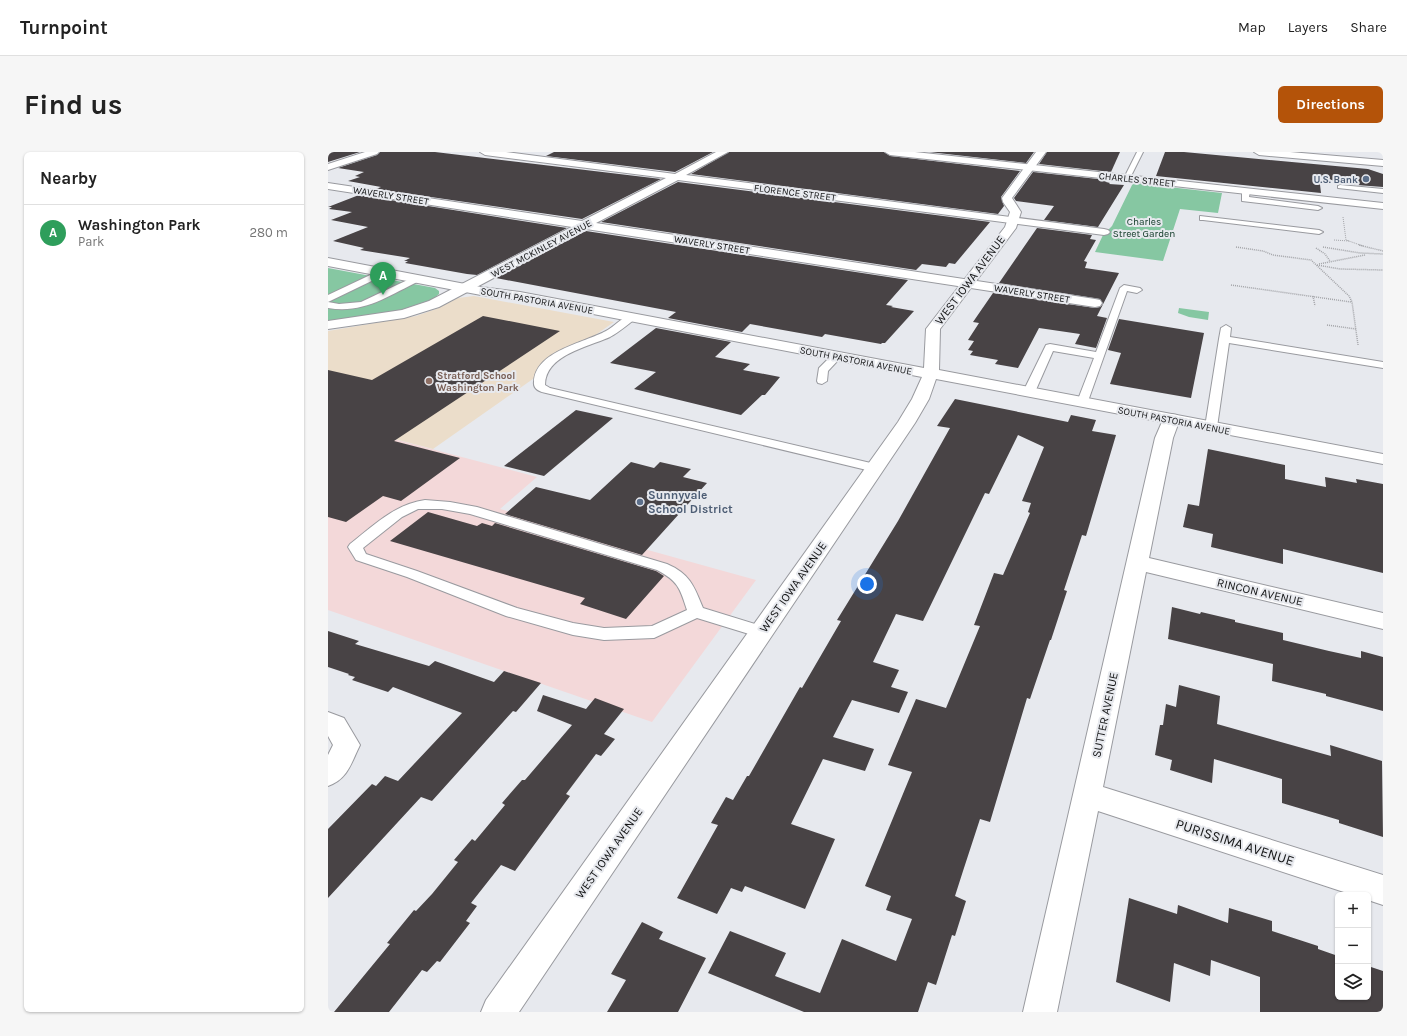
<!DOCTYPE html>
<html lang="en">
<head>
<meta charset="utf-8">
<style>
  body { margin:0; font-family:Karla,sans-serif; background:#f6f6f6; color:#222 }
  .controls { position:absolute; right:12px; bottom:12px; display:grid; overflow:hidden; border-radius:6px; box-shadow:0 1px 3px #0004 }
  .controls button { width:36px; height:36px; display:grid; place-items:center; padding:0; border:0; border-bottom:1px solid #e0e0e0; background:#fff; color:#222; font:20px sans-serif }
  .you { position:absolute; left:539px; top:432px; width:14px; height:14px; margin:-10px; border:3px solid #fff; border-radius:50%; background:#1a73e8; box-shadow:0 0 0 6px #1a73e833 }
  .badge { display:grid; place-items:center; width:26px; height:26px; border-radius:50%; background:#b45309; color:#fff; font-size:13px; font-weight:700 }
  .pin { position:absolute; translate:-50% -33px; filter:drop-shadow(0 1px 2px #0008) }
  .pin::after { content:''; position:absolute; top:21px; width:14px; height:12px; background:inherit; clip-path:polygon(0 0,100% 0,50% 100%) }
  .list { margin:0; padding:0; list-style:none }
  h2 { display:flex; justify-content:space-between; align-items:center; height:52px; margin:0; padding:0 16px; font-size:17px }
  h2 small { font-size:13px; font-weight:400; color:#767676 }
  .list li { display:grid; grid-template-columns:26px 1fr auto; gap:12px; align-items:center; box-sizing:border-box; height:56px; padding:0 16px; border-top:1px solid #e0e0e0 }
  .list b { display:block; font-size:15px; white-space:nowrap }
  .list p { margin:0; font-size:13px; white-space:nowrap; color:#767676 }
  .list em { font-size:13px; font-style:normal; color:#767676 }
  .icon { flex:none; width:22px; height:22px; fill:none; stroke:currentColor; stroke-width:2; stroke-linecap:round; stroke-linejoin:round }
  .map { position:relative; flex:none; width:1055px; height:860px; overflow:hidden; border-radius:6px }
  header { display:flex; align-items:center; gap:24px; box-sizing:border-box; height:56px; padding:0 20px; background:#fff; border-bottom:1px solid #e0e0e0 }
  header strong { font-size:19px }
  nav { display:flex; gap:22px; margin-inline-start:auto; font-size:14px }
  .intro { display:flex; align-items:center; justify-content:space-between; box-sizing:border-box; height:96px; padding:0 24px }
  h1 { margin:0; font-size:28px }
  .button { padding:10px 18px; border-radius:6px; background:#b45309; color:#fff; font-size:14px; font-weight:700 }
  main { display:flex; gap:24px; padding:0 24px }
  aside { flex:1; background:#fff; border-radius:6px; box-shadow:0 1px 3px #0004 }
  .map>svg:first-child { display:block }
  .industrial { fill:#f3d8d9 }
  .education { fill:#ebddca }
  .green { fill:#86c7a2 }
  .building { fill:#484345 }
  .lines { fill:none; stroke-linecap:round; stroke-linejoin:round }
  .lane-casing { stroke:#999a9f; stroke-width:2 }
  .street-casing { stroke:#999a9f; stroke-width:2 }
  .secondary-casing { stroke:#999a9f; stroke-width:2 }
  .primary-casing { stroke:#999a9f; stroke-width:2 }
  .path-far1 { stroke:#a3a4a8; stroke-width:1; stroke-dasharray:1 1; stroke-linecap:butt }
  .path { stroke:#a3a4a8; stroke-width:1.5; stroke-dasharray:1 1; stroke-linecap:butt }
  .lane { fill:#fff; fill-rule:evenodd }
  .street { fill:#fff; fill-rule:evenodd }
  .secondary { fill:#fff; fill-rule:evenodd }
  .primary { fill:#fff; fill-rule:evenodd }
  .service-dot { fill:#5c6f8a; stroke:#e7e9ee; stroke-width:1.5 }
  .education-dot { fill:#8d6e63; stroke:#e7e9ee; stroke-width:1.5 }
  .labels { text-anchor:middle; stroke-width:4; stroke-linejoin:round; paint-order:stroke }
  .far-street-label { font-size:10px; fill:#151617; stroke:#e7e9ee }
  .far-service-label { font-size:10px; font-weight:bold; fill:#4e5e75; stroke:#e7e9ee; text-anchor:end }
  .far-park-label { font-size:10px; fill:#0b3622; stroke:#e7e9ee }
  .far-education-label { font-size:10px; font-weight:bold; fill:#785e54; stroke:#e7e9ee; text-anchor:start }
  .street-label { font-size:12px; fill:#151617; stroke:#e7e9ee }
  .service-label { font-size:12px; font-weight:bold; fill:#4e5e75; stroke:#e7e9ee; text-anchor:start }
  .near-street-label { font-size:14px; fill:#151617; stroke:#e7e9ee }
</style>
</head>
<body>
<header>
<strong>Turnpoint</strong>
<nav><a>Map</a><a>Layers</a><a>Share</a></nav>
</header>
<div class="intro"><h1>Find us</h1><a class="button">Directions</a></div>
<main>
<aside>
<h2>Nearby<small></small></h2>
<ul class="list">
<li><span class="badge" style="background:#2e9e5b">A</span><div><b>Washington Park</b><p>Park</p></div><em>280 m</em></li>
</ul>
</aside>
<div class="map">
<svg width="1055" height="860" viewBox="0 0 1055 860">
  <rect width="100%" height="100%" fill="#e7e9ee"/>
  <path class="industrial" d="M 32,278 L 209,325 L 172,357 L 428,428 L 324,570 L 0,458 L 0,298 Z"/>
  <path class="education" d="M 146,144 L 286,170 L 105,297 L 32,278 L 0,298 L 0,179 L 88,164 L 108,157 L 130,146 Z"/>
  <g class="green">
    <path d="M 805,31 L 894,41 L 890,61 L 852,57 L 835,109 L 767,100 L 775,83 L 784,74 Z"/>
    <path d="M 0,116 L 107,136 L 111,139 L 111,142 C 92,161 28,165 0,169 Z"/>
    <path d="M 851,156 L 881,160 L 880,168 L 861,165 L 850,161 Z"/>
  </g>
  <g class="building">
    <path d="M 0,0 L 32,0 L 0,10 Z"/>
    <path d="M 52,0 L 107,0 L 333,27 L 254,67 L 48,37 L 53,35 L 20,29 L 32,25 L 27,24 L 36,20 L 10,16 L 49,3 Z"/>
    <path d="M 226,0 L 385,0 L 347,20 L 218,4 Z"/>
    <path d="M 401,0 L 556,0 L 562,4 L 692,19 L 673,45 L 676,54 L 670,62 L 363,22 Z"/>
    <path d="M 601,0 L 706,0 L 698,11 Z"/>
    <path d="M 719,0 L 792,0 L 783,20 L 711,12 Z"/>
    <path d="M 837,0 L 856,0 L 1040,17 L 1055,22 L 1055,35 L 1016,32 L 991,24 L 993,41 L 828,24 Z"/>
    <path d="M 705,20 L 779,28 L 778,30 L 782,31 L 781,32 L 796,33 L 770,75 L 716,68 L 726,54 L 688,49 L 686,46 Z"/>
    <path d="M 350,30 L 662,70 L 627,112 L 621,111 L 618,115 L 594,112 L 588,118 L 273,70 Z"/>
    <path d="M 31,43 L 239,76 L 149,123 L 139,122 L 77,111 L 80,109 L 76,109 L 82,106 L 32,98 L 36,96 L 5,89 L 40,75 L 3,68 L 24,60 L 1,57 L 4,55 L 0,55 Z"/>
    <path d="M 709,76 L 764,83 L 762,87 L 768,88 L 756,109 L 759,110 L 757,116 L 791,121 L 769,164 L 779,166 L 768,196 L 747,192 L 752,182 L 711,176 L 690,216 L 667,212 L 670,208 L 642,203 L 645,199 L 640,198 L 646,189 L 640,188 L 651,171 L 645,170 L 665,141 L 767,156 L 772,155 L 775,152 L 772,147 L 671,131 Z"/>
    <path d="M 258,79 L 580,128 L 558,153 L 565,154 L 563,155 L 586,159 L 557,191 L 554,191 L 553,192 L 497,182 L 494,185 L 422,172 L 414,180 L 340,166 L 348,160 L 168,126 Z"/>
    <path d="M 155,164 L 232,179 L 66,289 L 132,306 L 73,349 L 55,344 L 18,370 L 0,365 L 0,218 L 44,228 Z"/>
    <path d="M 791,167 L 876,181 L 863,246 L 782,232 L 793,201 L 780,198 Z"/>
    <path d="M 328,176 L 403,190 L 387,205 L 422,212 L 415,218 L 452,225 L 437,243 L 434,243 L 413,263 L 306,237 L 328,220 L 282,211 Z"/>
    <path d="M 627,247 L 740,270 L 743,263 L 768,268 L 764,279 L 788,283 L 758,384 L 754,383 L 736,438 L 739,439 L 723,488 L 722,488 L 702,547 L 699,546 L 662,670 L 652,667 L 635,719 L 627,744 L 638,749 L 627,784 L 624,783 L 608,833 L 600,830 L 590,860 L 476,860 L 380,821 L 402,779 L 458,801 L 447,824 L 492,841 L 514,787 L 568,809 L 584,767 L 558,758 L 563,744 L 537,734 L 584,620 L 560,613 L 588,547 L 618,556 L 652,474 L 646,473 L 666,421 L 675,423 L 702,361 L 700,360 L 703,351 L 694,349 L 716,295 L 690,283 L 661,342 L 657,341 L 595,469 L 568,462 L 545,510 L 571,518 L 563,535 L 580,540 L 571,561 L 524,548 L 505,585 L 546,597 L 537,619 L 495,607 L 463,672 L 507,687 L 477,757 L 417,734 L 414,740 L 403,736 L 389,762 L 349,746 L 390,673 L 383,671 L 398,645 L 405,648 L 419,624 L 421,624 L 472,535 L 474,536 L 513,469 L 509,468 L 570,369 L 622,276 L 609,274 Z"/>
    <path d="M 248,258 L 285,266 L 216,324 L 176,314 Z"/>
    <path d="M 880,297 L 957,313 L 957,327 L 998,335 L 997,325 L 1029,331 L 1028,327 L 1055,332 L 1055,421 L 955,397 L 955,412 L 883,395 L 885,382 L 855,375 L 860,352 L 871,354 Z"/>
    <path d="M 303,310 L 326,316 L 332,310 L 363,317 L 355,325 L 379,331 L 314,403 L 177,362 L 208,335 L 262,348 Z"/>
    <path d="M 100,360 L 149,374 L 154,371 L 164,374 L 167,371 L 328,419 L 336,424 L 298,467 L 252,452 L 257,446 L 62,389 Z"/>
    <path d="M 844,455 L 872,462 L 873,460 L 907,468 L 907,470 L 955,481 L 955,488 L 1001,499 L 1033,506 L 1033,499 L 1055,505 L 1055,559 L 998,544 L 998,542 L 944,529 L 945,512 L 840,487 Z"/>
    <path d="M 0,479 L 31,489 L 27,492 L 101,514 L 107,509 L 166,530 L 176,519 L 213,531 L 188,560 L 185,559 L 104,649 L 93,645 L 0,746 L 0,677 L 44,632 L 48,634 L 57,624 L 70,629 L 134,561 L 65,535 L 60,540 L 24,528 L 27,525 L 20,523 L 21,522 L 0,515 Z"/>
    <path d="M 851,533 L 892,544 L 889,572 L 1003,604 L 1002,593 L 1054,609 L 1055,685 L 1011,671 L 1011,668 L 954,651 L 954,627 L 886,607 L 884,631 L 842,618 L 844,608 L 827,603 L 832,573 L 835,573 L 838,552 L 848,555 Z"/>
    <path d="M 215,543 L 258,557 L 267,546 L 296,557 L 276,582 L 287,587 L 273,604 L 268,602 L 238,642 L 242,644 L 187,719 L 173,713 L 143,751 L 149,754 L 138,769 L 142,771 L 112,810 L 109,809 L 99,820 L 94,818 L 61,860 L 6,860 L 62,792 L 59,791 L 86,758 L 88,759 L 104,742 L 130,710 L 126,708 L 144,687 L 147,689 L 177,653 L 174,651 L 194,628 L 197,628 L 244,573 L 209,559 Z"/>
    <path d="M 801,746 L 849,762 L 850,753 L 900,771 L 901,756 L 944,769 L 944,779 L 990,794 L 990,797 L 1010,804 L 1010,845 L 1040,845 L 1040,814 L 1055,819 L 1055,860 L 932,860 L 932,825 L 883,808 L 882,824 L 846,811 L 842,850 L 788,830 Z"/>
    <path d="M 314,770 L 335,780 L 331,787 L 378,806 L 350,860 L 279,860 L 298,828 L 283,822 Z"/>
  </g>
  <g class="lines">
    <defs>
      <g id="lane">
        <path d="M 809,0 L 815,0 L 802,26 L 797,27 L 796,26 Z"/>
        <path d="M 1012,33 L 1055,37 L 1055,41 L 1010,36 L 1010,34 Z"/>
        <path d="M 918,37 L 922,39 L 921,45 L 990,54 L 994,56 L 990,58 L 914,49 L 914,39 Z"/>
        <path d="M 872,64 L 991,78 L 995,80 L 991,82 L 875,68 L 872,68 Z"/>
        <path d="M 55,117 L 58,118 L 59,120 L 58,122 L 0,150 L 0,143 Z"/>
        <path d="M 88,124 L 92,127 L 91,129 C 60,144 36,162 0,156 L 0,150 L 11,152 L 33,150 Z"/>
        <path d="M 796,133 L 812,136 L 814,138 L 809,141 L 799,139 L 759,252 L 751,252 L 749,250 L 766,206 L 725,199 L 707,240 L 705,242 L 697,242 L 695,240 L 718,193 L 722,192 L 768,200 L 792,136 Z"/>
        <path d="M 304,162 L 307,163 L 309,165 L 307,167 C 299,173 291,180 282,185 C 260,195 217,203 217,233 L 222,236 L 547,312 L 551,313 L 553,316 L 551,319 L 547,320 L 218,241 C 212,240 205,237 206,230 C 207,199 256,191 278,179 C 287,174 294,165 304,162 Z"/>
        <path d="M 898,173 L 903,176 L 902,185 L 1055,210 L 1055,216 L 901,191 L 889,275 L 887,278 L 879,278 L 877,275 L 891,187 L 893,176 Z"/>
        <path d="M 509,201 L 514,204 L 500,219 L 499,229 L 494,232 L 490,231 L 489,229 L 491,216 L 505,202 Z"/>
        <path d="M 97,348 L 122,350 L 149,355 L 339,412 C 362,422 366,434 375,456 L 440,476 L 442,480 L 440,484 L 434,486 L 369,466 L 326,486 L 276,488 L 245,483 L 178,464 L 79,425 L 28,408 L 20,395 L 22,392 C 45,374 67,352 97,348 ZM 90,357 L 114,357 L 142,362 L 329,418 C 350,429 352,436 359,458 L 324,474 L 276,476 L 245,471 L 189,456 L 89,419 L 38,402 L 35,396 L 74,365 Z"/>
      </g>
      <g id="street">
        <path d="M 152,0 L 178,0 L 347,22 L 388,0 L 400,0 L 358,23 L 776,77 L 780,78 L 782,80 L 780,82 L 776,83 L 350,28 L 268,71 L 767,147 L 772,148 L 774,151 L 772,154 L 767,155 L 258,77 L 111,155 L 76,166 L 0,177 L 0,169 L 74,158 L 101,149 L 244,75 L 0,37 L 0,31 L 254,69 L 338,26 L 157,3 Z"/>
        <path d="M 557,0 L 587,0 L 1055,51 L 1055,57 L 562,3 Z"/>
        <path d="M 843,262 L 849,263 L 852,267 L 845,286 L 821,406 L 1055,461 L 1055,477 L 818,420 L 775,635 L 1055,723 L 1055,753 L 1040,748 L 1040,743 L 1025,743 L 770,659 L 729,860 L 695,860 L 827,286 L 837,263 Z"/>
        <path d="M 0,560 L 16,566 L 32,593 C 23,611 20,627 0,634 L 0,603 L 5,593 L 0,584 Z"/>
      </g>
      <g id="secondary">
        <path d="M 37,0 L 51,0 L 49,2 L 0,18 L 0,12 Z"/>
        <path d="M 708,0 L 718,0 L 684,46 L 693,60 L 688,76 L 612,177 L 611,218 L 1055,302 L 1055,312 L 608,227 L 601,247 L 587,271 L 191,860 L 153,860 L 158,848 L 570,270 L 584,247 L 594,225 L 192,148 L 153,143 L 0,114 L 0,106 L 153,135 L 192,140 L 596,216 L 598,177 L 677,75 L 682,60 L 675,50 L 674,46 Z"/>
      </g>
      <path id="primary" d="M 926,0 L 962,0 L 1055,8 L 1055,14 L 931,3 Z"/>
    </defs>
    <use href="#lane" class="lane-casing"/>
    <use href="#street" class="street-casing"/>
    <use href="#secondary" class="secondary-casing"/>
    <use href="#primary" class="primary-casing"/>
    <g class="path-far1">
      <path d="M 1015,65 L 1018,88 L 1035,94"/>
      <path d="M 1006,88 L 1021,89"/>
    </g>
    <g class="path">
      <path d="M 1031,93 L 1055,99"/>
      <path d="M 908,95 L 935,99 L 945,103 L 983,108 L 1021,144 L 1024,150 L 1030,193"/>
      <path d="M 995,95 L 1032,101 L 1055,102"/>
      <path d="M 988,96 L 997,102 L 1002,109"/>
      <path d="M 991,112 L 1037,103"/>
      <path d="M 989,113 L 1012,117 L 1055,118"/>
      <path d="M 903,133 L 1023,150"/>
      <path d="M 985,144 L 987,154"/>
      <path d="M 999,173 L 1028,177"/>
    </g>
    <use href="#lane" class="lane"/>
    <use href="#street" class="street"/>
    <use href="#secondary" class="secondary"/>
    <use href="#primary" class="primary"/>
  </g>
  <g class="service-dot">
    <circle cx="1038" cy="27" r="4"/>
    <circle cx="312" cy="350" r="4"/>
  </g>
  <circle class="education-dot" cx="101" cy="229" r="4"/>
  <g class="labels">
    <g class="far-street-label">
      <text transform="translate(809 27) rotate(6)" y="4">CHARLES STREET</text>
      <text transform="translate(467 40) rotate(7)" y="4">FLORENCE STREET</text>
      <text transform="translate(63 43) rotate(9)" y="4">WAVERLY STREET</text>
      <text transform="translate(384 92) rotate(9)" y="4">WAVERLY STREET</text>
      <text transform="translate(213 96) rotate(-28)" y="4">WEST MCKINLEY AVENUE</text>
      <text transform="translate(704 141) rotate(9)" y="4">WAVERLY STREET</text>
      <text transform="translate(209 148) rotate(10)" y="4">SOUTH PASTORIA AVENUE</text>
      <text transform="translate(528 208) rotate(11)" y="4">SOUTH PASTORIA AVENUE</text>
      <text transform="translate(846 268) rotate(11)" y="4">SOUTH PASTORIA AVENUE</text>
    </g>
    <g class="far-service-label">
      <text x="1030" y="31">U.S. Bank</text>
    </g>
    <g class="far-park-label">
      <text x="816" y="73">Charles<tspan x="816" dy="12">Street Garden</tspan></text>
    </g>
    <g class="far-education-label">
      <text x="109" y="227">Stratford School<tspan x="109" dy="12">Washington Park</tspan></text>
    </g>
    <g class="street-label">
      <text transform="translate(642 128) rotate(-53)" y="4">WEST IOWA AVENUE</text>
      <text transform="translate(465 435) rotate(-55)" y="4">WEST IOWA AVENUE</text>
      <text transform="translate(932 440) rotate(13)" y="4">RINCON AVENUE</text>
      <text transform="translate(777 563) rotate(-78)" y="4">SUTTER AVENUE</text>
      <text transform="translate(281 701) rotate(-55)" y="4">WEST IOWA AVENUE</text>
    </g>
    <g class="service-label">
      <text x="320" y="347">Sunnyvale<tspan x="320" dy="14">School District</tspan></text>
    </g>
    <g class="near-street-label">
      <text transform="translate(907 690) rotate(18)" y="5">PURISSIMA AVENUE</text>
    </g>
  </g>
</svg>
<div class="controls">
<button>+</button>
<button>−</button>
<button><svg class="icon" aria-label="layers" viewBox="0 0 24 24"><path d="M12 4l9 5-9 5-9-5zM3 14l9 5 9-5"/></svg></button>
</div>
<div class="you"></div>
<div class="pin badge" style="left:55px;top:143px;background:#2e9e5b">A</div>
</div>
</main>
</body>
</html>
